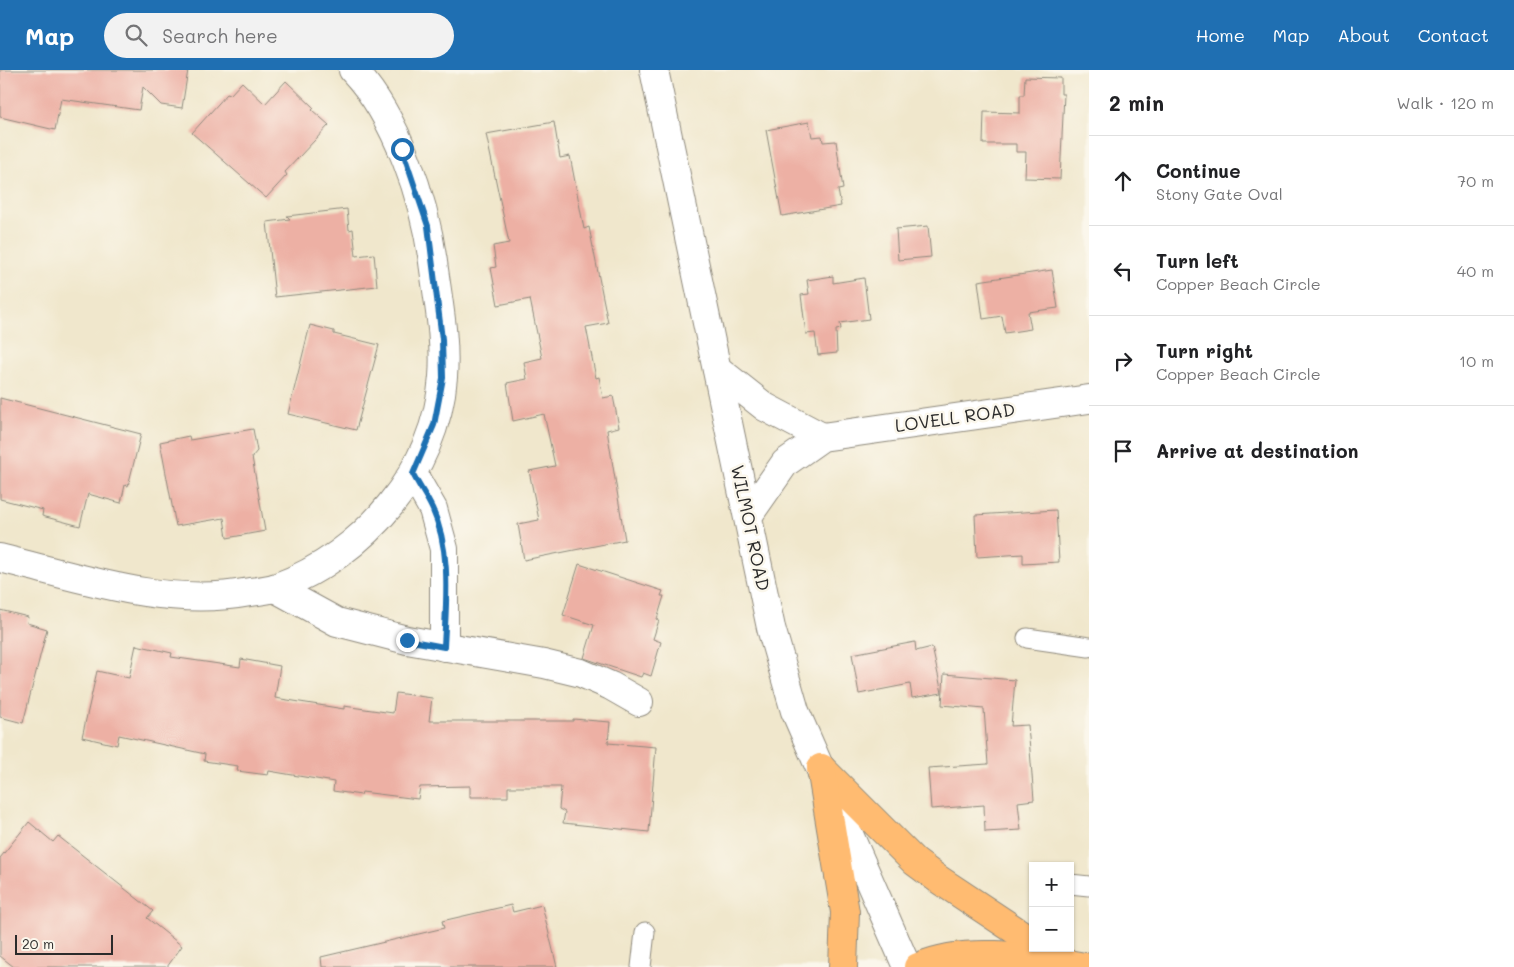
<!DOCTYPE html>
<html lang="en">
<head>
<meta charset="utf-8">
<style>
  body { margin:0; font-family:Mali,sans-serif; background:#f2f2f2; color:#202124 }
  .controls { position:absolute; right:15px; bottom:15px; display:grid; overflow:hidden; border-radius:0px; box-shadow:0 1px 4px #0004 }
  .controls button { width:45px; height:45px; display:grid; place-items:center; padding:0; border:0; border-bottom:1px solid #e0e0e0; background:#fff; color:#202124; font:25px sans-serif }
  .scale { position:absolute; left:15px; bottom:12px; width:98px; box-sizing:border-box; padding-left:5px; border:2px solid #2b2b2b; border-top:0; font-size:14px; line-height:18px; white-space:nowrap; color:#2b2b2b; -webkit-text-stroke:4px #fbf7ec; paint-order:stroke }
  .stop { position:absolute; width:15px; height:15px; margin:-11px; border:4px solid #1f6fb2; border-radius:50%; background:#fff }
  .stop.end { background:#1f6fb2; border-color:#fff; box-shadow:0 1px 5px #0008 }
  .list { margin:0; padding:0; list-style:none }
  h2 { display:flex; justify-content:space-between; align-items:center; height:65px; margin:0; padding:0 20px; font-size:21px }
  h2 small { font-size:16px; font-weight:400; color:#757577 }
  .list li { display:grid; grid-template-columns:32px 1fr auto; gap:15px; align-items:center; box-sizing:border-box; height:90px; padding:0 20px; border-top:1px solid #e0e0e0 }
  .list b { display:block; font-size:19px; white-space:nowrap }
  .list p { margin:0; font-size:16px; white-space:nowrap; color:#757577 }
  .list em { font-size:16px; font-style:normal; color:#757577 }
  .icon { flex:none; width:28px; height:28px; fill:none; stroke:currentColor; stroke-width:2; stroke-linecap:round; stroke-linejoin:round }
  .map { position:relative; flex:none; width:1089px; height:897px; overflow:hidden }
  header { display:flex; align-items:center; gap:30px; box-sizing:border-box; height:70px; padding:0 25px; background:#1f6fb2; color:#fff }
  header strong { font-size:24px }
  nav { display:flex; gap:28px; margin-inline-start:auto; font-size:18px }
  .search { width:350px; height:45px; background:#f2f2f2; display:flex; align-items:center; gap:12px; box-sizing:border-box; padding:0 18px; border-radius:28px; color:#757577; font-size:19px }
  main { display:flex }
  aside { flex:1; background:#fff }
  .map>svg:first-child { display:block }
  .building { fill:#edb0a4 }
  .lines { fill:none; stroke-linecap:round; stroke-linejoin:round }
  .service-casing { stroke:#8e897c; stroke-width:21 }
  .minor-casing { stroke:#8e897c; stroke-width:30 }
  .tertiary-casing { stroke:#8e897c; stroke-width:30 }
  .primary-casing { stroke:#8e897c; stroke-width:30 }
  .service { stroke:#fff; stroke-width:19 }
  .minor { stroke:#fff; stroke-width:28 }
  .tertiary { stroke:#fff; stroke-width:28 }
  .primary { stroke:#ffbb71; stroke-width:28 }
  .route { stroke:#1f6fb2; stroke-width:6 }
  .labels { text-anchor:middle; stroke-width:5; stroke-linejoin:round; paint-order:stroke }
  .street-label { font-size:18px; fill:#2b2b2b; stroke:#fbf7ec }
</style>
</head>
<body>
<header>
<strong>Map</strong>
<div class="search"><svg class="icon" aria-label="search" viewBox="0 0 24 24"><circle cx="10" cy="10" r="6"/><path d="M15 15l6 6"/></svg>Search here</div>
<nav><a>Home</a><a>Map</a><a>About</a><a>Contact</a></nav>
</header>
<main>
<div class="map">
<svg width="1089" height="897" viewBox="0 0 1089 897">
  <rect width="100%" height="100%" fill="#fbf7ec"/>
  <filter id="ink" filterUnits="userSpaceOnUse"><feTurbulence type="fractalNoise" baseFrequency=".02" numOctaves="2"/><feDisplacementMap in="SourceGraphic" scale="10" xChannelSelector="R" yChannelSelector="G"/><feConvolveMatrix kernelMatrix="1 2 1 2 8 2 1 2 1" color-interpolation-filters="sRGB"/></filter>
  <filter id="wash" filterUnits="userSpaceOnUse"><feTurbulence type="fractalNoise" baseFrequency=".0096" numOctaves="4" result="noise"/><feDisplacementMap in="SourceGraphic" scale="20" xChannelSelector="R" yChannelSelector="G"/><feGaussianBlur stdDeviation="1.12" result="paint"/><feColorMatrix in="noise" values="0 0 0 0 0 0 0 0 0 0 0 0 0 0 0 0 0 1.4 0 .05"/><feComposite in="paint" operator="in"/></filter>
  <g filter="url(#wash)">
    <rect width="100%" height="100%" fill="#f0e7cc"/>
    <g id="blocks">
      <g class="building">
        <path d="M 0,0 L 188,0 L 182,38 L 161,35 L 143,17 L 139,40 L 61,29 L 55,60 L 0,47 Z"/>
        <path d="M 1025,7 L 1061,8 L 1061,24 L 1064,24 L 1060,109 L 1025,108 L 1026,82 L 1016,82 L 1016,74 L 983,74 L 984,42 L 1020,43 L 1020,25 L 1024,25 Z"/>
        <path d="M 286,11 L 314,38 L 312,40 L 329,55 L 285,102 L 287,105 L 266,128 L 192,63 L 227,24 L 230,25 L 242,12 L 265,34 Z"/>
        <path d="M 554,52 L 560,88 L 570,86 L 584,159 L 589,157 L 608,253 L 586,257 L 596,308 L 599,307 L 603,328 L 613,326 L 619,357 L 607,360 L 625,470 L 524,490 L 518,454 L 539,450 L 529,401 L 555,396 L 544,344 L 513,351 L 507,313 L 527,309 L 524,292 L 542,288 L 530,229 L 498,235 L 491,198 L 496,197 L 493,176 L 509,173 L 486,64 Z"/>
        <path d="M 809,52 L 812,67 L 822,66 L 823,72 L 836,71 L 843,119 L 838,120 L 841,136 L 782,146 L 766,60 Z"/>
        <path d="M 347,139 L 349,160 L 353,159 L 356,186 L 374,184 L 377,216 L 275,227 L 267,152 L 290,149 L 287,146 Z"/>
        <path d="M 928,156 L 931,187 L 898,190 L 896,159 Z"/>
        <path d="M 1052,200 L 1058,238 L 1028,242 L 1031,259 L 1005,263 L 1002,246 L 983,249 L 978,211 Z"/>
        <path d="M 833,206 L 833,213 L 864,208 L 869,249 L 840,253 L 841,259 L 836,260 L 837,283 L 818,285 L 815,263 L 806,264 L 801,225 L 809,224 L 807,210 Z"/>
        <path d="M 310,255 L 334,261 L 334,264 L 379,275 L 356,360 L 288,344 Z"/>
        <path d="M 0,328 L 141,364 L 128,416 L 125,415 L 121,433 L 88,424 L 80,456 L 42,446 L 43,440 L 0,429 Z"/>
        <path d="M 253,359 L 257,381 L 252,387 L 265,461 L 227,468 L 224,448 L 176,456 L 160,372 L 189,366 L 190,370 Z"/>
        <path d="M 1056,440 L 1059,492 L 1023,494 L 1023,484 L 977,487 L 975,445 Z"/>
        <path d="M 579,494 L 663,521 L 661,526 L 664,526 L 657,549 L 659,550 L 653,569 L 661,572 L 651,606 L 643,603 L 641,607 L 584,588 L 594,555 L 563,545 Z"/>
        <path d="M 0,540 L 28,547 L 27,553 L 47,559 L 23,653 L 0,647 Z"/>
        <path d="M 915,572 L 916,581 L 932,577 L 942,623 L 912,628 L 910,614 L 859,624 L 852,584 Z"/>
        <path d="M 136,575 L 172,583 L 171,587 L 240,597 L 241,589 L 280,596 L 275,628 L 344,639 L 344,636 L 393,643 L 396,623 L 432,628 L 429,651 L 573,651 L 573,649 L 610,652 L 608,673 L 656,677 L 649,762 L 563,753 L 565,742 L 559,739 L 561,717 L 508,717 L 508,727 L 470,727 L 470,716 L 420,717 L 418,729 L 362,722 L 361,725 L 333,721 L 334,712 L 269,701 L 268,705 L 237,701 L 238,696 L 204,691 L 205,684 L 119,665 L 117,675 L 82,667 L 97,601 L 129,608 Z"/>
        <path d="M 944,604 L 1015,610 L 1011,656 L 1028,655 L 1034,730 L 1018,732 L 1021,760 L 985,762 L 984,735 L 931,739 L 928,698 L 988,694 L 984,639 L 942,635 Z"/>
        <path d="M 29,752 L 53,772 L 58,766 L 153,841 L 147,848 L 182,876 L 167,897 L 14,897 L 0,886 L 0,788 Z"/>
        <path d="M 511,835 L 513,842 L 542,835 L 557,897 L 322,897 L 321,887 L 444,858 L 442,851 Z"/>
      </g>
    </g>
  </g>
  <g filter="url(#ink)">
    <use href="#blocks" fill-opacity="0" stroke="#8e897c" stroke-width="1"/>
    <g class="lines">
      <defs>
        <g id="service">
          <path d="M 1027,568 L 1089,577"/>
          <path d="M 1070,814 L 1089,816"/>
          <path d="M 641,897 L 645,862"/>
        </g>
        <g id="minor">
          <path d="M 717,299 L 765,337 L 822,367"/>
          <path d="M 413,404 L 433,439 L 444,479 L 444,577"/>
          <path d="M 748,446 L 785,393 L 822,367 L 1089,329"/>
          <path d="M 0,488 C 82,508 165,538 250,522 C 259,521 268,520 277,517 C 364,485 436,401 443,307 C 446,269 438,230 433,192 C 424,128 397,47 353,0"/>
          <path d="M 275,518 L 337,552 L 407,570 L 544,594 L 581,603 L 611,616 L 639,632"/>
        </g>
        <path id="tertiary" d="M 654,0 L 771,558 L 795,641 L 907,897"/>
        <g id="primary">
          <path d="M 821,698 L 915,792 L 938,809 L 1033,872"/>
          <path d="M 821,698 L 845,842 L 843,897"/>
          <path d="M 918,897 C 969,875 1032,888 1085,897"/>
        </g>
      </defs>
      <use href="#service" class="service-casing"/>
      <use href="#minor" class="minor-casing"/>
      <use href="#tertiary" class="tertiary-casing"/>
      <use href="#primary" class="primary-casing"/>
      <use href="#service" class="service"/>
      <use href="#minor" class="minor"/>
      <use href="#tertiary" class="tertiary"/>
      <use href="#primary" class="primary"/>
    </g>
  </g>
  <g class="lines" filter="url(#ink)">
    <path class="route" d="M 402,79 L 428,156 L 442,269 L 443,308 L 434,355 L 413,404 C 419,416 427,427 432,438 C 452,481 446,532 444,577 L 407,570"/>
  </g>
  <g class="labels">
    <g class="street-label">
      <text transform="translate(955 348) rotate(-8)" y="6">LOVELL ROAD</text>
      <text transform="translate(750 458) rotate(78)" y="6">WILMOT ROAD</text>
    </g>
  </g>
</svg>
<div class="controls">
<button>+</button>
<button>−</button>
</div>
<div class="scale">20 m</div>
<div class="stop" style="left:402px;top:79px"></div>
<div class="stop end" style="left:407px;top:570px"></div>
</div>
<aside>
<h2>2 min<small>Walk · 120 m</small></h2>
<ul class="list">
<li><svg class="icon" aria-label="ahead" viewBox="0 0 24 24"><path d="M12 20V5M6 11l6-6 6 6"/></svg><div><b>Continue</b><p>Stony Gate Oval</p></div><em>70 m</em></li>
<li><svg class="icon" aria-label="left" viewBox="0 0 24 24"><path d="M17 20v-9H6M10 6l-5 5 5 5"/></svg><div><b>Turn left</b><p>Copper Beach Circle</p></div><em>40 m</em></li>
<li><svg class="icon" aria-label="right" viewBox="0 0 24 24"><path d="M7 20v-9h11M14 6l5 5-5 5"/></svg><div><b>Turn right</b><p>Copper Beach Circle</p></div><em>10 m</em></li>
<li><svg class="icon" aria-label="arrive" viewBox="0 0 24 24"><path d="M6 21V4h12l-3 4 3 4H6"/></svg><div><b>Arrive at destination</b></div></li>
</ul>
</aside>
</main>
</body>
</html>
